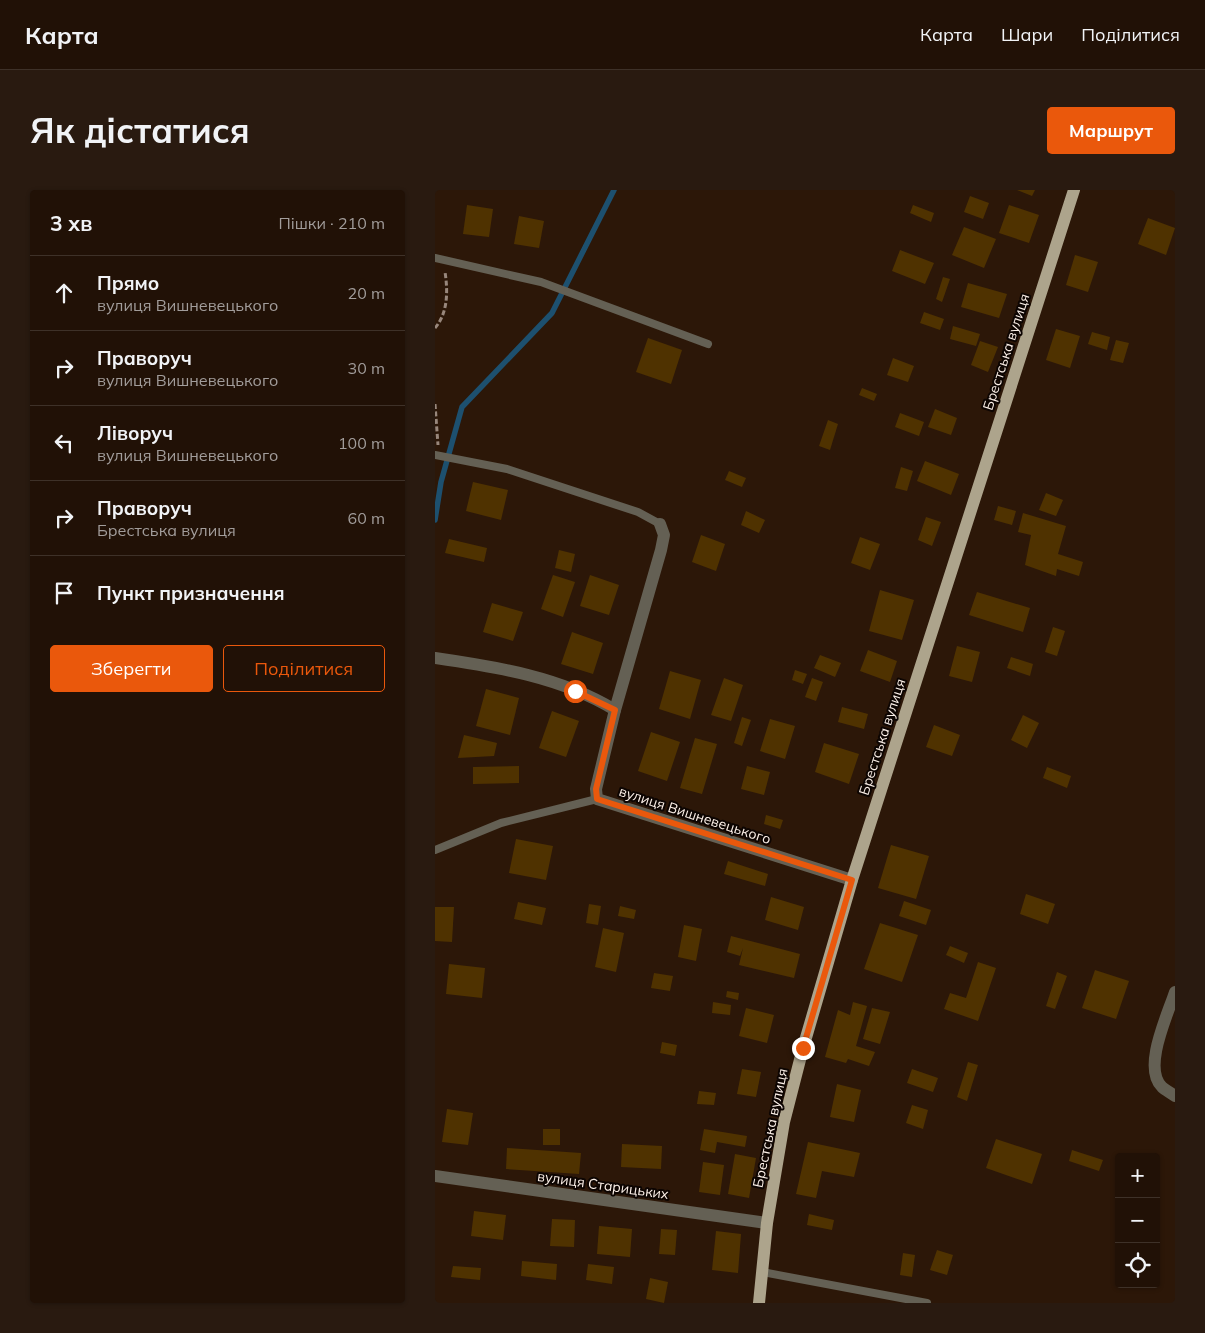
<!DOCTYPE html>
<html lang="uk">
<head>
<meta charset="utf-8">
<style>
  body { margin:0; font-family:Mulish,sans-serif; background:#291a10; color:#f1f3f6 }
  .controls { position:absolute; right:15px; bottom:15px; display:grid; overflow:hidden; border-radius:5px; box-shadow:0 1px 4px #0004 }
  .controls button { width:45px; height:45px; display:grid; place-items:center; padding:0; border:0; border-bottom:1px solid #3e3128; background:#211106; color:#f1f3f6; font:25px sans-serif }
  .stop { position:absolute; width:15px; height:15px; margin:-11px; border:4px solid #ea580c; border-radius:50%; background:#fff }
  .stop.end { background:#ea580c; border-color:#fff; box-shadow:0 1px 5px #0008 }
  .list { margin:0; padding:0; list-style:none }
  h2 { display:flex; justify-content:space-between; align-items:center; height:65px; margin:0; padding:0 20px; font-size:21px }
  h2 small { font-size:16px; font-weight:400; color:#a29d9b }
  .list li { display:grid; grid-template-columns:32px 1fr auto; gap:15px; align-items:center; box-sizing:border-box; height:75px; padding:0 20px; border-top:1px solid #3e3128 }
  .list b { display:block; font-size:19px; white-space:nowrap }
  .list p { margin:0; font-size:16px; white-space:nowrap; color:#a29d9b }
  .list em { font-size:16px; font-style:normal; color:#a29d9b }
  .actions { display:flex; gap:10px; padding:15px 20px }
  .actions a { flex:1; padding:11px 0; border:1px solid #ea580c; border-radius:5px; text-align:center; font-size:18px; color:#ea580c }
  .actions .main { background:#ea580c; color:#fff }
  .icon { flex:none; width:28px; height:28px; fill:none; stroke:currentColor; stroke-width:2; stroke-linecap:round; stroke-linejoin:round }
  .map { position:relative; flex:none; width:740px; height:1113px; overflow:hidden; border-radius:5px }
  header { display:flex; align-items:center; gap:30px; box-sizing:border-box; height:70px; padding:0 25px; background:#211106; border-bottom:1px solid #3e3128 }
  header strong { font-size:24px }
  nav { display:flex; gap:28px; margin-inline-start:auto; font-size:18px }
  .intro { display:flex; align-items:center; justify-content:space-between; box-sizing:border-box; height:120px; padding:0 30px }
  h1 { margin:0; font-size:35px }
  .button { padding:12px 22px; border-radius:5px; background:#ea580c; color:#fff; font-size:18px; font-weight:700 }
  main { display:flex; gap:30px; padding:0 30px }
  aside { flex:1; background:#211106; border-radius:5px; box-shadow:0 1px 4px #0004 }
  .map>svg:first-child { display:block }
  .lines { fill:none; stroke-linecap:round; stroke-linejoin:round }
  .stream { stroke:#1d506f; stroke-width:5.5 }
  .building { fill:#4f3200 }
  .path { stroke:#98877c; stroke-width:3; stroke-dasharray:5 2.5; stroke-linecap:butt }
  .lane { stroke:#646054; stroke-width:8 }
  .street { stroke:#646054; stroke-width:12 }
  .primary { stroke:#ada48c; stroke-width:12 }
  .route { stroke:#ea580c; stroke-width:6 }
  .labels { text-anchor:middle; stroke-width:4; stroke-linejoin:round; paint-order:stroke }
  .street-label { font-size:14px; fill:#fdf1e9; stroke:#0d0502 }
</style>
</head>
<body>
<header>
<strong>Карта</strong>
<nav><a>Карта</a><a>Шари</a><a>Поділитися</a></nav>
</header>
<div class="intro"><h1>Як дістатися</h1><a class="button">Маршрут</a></div>
<main>
<aside>
<h2>3 хв<small>Пішки · 210 m</small></h2>
<ul class="list">
<li><svg class="icon" aria-label="ahead" viewBox="0 0 24 24"><path d="M12 20V5M6 11l6-6 6 6"/></svg><div><b>Прямо</b><p>вулиця Вишневецького</p></div><em>20 m</em></li>
<li><svg class="icon" aria-label="right" viewBox="0 0 24 24"><path d="M7 20v-9h11M14 6l5 5-5 5"/></svg><div><b>Праворуч</b><p>вулиця Вишневецького</p></div><em>30 m</em></li>
<li><svg class="icon" aria-label="left" viewBox="0 0 24 24"><path d="M17 20v-9H6M10 6l-5 5 5 5"/></svg><div><b>Ліворуч</b><p>вулиця Вишневецького</p></div><em>100 m</em></li>
<li><svg class="icon" aria-label="right" viewBox="0 0 24 24"><path d="M7 20v-9h11M14 6l5 5-5 5"/></svg><div><b>Праворуч</b><p>Брестська вулиця</p></div><em>60 m</em></li>
<li><svg class="icon" aria-label="arrive" viewBox="0 0 24 24"><path d="M6 21V4h12l-3 4 3 4H6"/></svg><div><b>Пункт призначення</b></div></li>
</ul>
<div class="actions"><a class="main">Зберегти</a><a>Поділитися</a></div>
</aside>
<div class="map">
<svg width="740" height="1113" viewBox="0 0 740 1113">
  <rect width="100%" height="100%" fill="#2c1708"/>
  <g class="lines">
    <path class="stream" d="M 0,330 L 6,292 L 27,217 L 117,123 L 179,0"/>
  </g>
  <g class="building">
    <path d="M 582,0 L 600,0 L 597,6 Z"/>
    <path d="M 535,6 L 554,13 L 548,29 L 529,22 Z"/>
    <path d="M 32,15 L 58,19 L 54,47 L 28,44 Z"/>
    <path d="M 478,15 L 499,23 L 496,32 L 475,23 Z"/>
    <path d="M 574,15 L 604,25 L 594,53 L 564,43 Z"/>
    <path d="M 84,26 L 109,31 L 104,58 L 79,54 Z"/>
    <path d="M 713,28 L 740,38 L 731,65 L 703,54 Z"/>
    <path d="M 529,37 L 561,49 L 549,78 L 517,65 Z"/>
    <path d="M 465,60 L 499,73 L 490,94 L 457,81 Z"/>
    <path d="M 640,65 L 663,72 L 653,102 L 631,95 Z"/>
    <path d="M 508,87 L 515,89 L 507,112 L 501,109 Z"/>
    <path d="M 533,93 L 572,104 L 564,128 L 526,117 Z"/>
    <path d="M 489,122 L 509,129 L 505,140 L 485,133 Z"/>
    <path d="M 518,136 L 545,144 L 541,156 L 515,149 Z"/>
    <path d="M 621,139 L 645,146 L 635,178 L 611,170 Z"/>
    <path d="M 657,142 L 675,147 L 672,160 L 653,154 Z"/>
    <path d="M 213,148 L 247,160 L 236,194 L 201,182 Z"/>
    <path d="M 681,150 L 694,153 L 688,173 L 675,170 Z"/>
    <path d="M 545,151 L 563,157 L 553,182 L 536,175 Z"/>
    <path d="M 458,168 L 479,176 L 473,192 L 452,185 Z"/>
    <path d="M 427,198 L 442,204 L 439,211 L 424,205 Z"/>
    <path d="M 500,219 L 522,228 L 516,245 L 493,237 Z"/>
    <path d="M 465,223 L 489,232 L 484,246 L 460,237 Z"/>
    <path d="M 393,230 L 403,234 L 395,260 L 384,256 Z"/>
    <path d="M 490,271 L 524,284 L 516,305 L 482,291 Z"/>
    <path d="M 466,277 L 478,281 L 472,301 L 460,298 Z"/>
    <path d="M 294,281 L 311,288 L 307,297 L 290,290 Z"/>
    <path d="M 38,292 L 73,300 L 66,330 L 31,321 Z"/>
    <path d="M 611,303 L 628,310 L 621,326 L 604,320 Z"/>
    <path d="M 563,316 L 581,321 L 577,335 L 559,330 Z"/>
    <path d="M 311,321 L 330,330 L 324,343 L 306,335 Z"/>
    <path d="M 588,323 L 631,336 L 623,364 L 648,372 L 644,386 L 622,379 L 621,386 L 590,375 L 596,345 L 583,342 Z"/>
    <path d="M 491,327 L 506,332 L 497,356 L 483,350 Z"/>
    <path d="M 266,345 L 290,354 L 281,381 L 257,372 Z"/>
    <path d="M 425,347 L 445,354 L 435,380 L 416,373 Z"/>
    <path d="M 14,349 L 52,358 L 49,372 L 10,363 Z"/>
    <path d="M 124,360 L 140,364 L 136,382 L 120,378 Z"/>
    <path d="M 118,385 L 140,392 L 128,427 L 106,419 Z"/>
    <path d="M 155,385 L 184,395 L 174,425 L 145,416 Z"/>
    <path d="M 445,400 L 479,410 L 467,450 L 434,441 Z"/>
    <path d="M 542,402 L 595,418 L 588,442 L 534,425 Z"/>
    <path d="M 57,413 L 88,422 L 78,451 L 48,442 Z"/>
    <path d="M 618,437 L 630,441 L 622,466 L 610,462 Z"/>
    <path d="M 137,442 L 168,453 L 158,484 L 126,474 Z"/>
    <path d="M 522,456 L 545,462 L 537,492 L 514,486 Z"/>
    <path d="M 433,460 L 462,471 L 455,492 L 425,481 Z"/>
    <path d="M 385,465 L 406,473 L 400,487 L 379,478 Z"/>
    <path d="M 576,467 L 598,474 L 595,486 L 572,478 Z"/>
    <path d="M 360,480 L 372,484 L 368,494 L 357,490 Z"/>
    <path d="M 235,481 L 266,490 L 255,529 L 224,519 Z"/>
    <path d="M 289,488 L 308,495 L 296,531 L 276,525 Z"/>
    <path d="M 377,488 L 388,492 L 381,511 L 370,507 Z"/>
    <path d="M 51,499 L 84,508 L 75,545 L 41,536 Z"/>
    <path d="M 407,517 L 433,524 L 429,539 L 403,532 Z"/>
    <path d="M 117,521 L 144,531 L 131,567 L 104,558 Z"/>
    <path d="M 588,525 L 604,533 L 592,558 L 576,550 Z"/>
    <path d="M 307,527 L 316,530 L 307,556 L 299,553 Z"/>
    <path d="M 335,529 L 360,536 L 350,569 L 325,561 Z"/>
    <path d="M 499,535 L 525,545 L 517,566 L 491,557 Z"/>
    <path d="M 216,542 L 245,552 L 232,591 L 203,581 Z"/>
    <path d="M 29,545 L 62,553 L 59,566 L 23,568 Z"/>
    <path d="M 260,548 L 282,554 L 267,604 L 245,598 Z"/>
    <path d="M 389,553 L 424,564 L 414,594 L 380,582 Z"/>
    <path d="M 84,576 L 84,593 L 38,594 L 38,577 Z"/>
    <path d="M 312,576 L 335,582 L 329,605 L 306,599 Z"/>
    <path d="M 612,577 L 636,586 L 632,598 L 608,588 Z"/>
    <path d="M 331,625 L 348,630 L 345,639 L 329,634 Z"/>
    <path d="M 81,649 L 118,656 L 111,690 L 74,683 Z"/>
    <path d="M 456,655 L 494,666 L 481,709 L 443,698 Z"/>
    <path d="M 293,671 L 333,684 L 330,696 L 289,684 Z"/>
    <path d="M 591,704 L 620,714 L 613,734 L 585,724 Z"/>
    <path d="M 336,707 L 369,717 L 363,740 L 330,730 Z"/>
    <path d="M 469,711 L 496,720 L 491,735 L 464,726 Z"/>
    <path d="M 83,712 L 111,718 L 107,735 L 79,729 Z"/>
    <path d="M 154,714 L 166,716 L 163,735 L 151,733 Z"/>
    <path d="M 185,716 L 201,720 L 199,729 L 183,726 Z"/>
    <path d="M 0,717 L 19,717 L 17,752 L 0,751 Z"/>
    <path d="M 445,733 L 483,745 L 467,792 L 429,779 Z"/>
    <path d="M 249,735 L 267,739 L 261,771 L 243,767 Z"/>
    <path d="M 168,738 L 189,743 L 181,782 L 160,777 Z"/>
    <path d="M 296,746 L 365,764 L 359,788 L 304,775 L 308,758 L 305,766 L 292,762 Z"/>
    <path d="M 515,756 L 533,763 L 529,773 L 511,765 Z"/>
    <path d="M 543,772 L 561,778 L 543,831 L 509,819 L 515,803 L 531,808 Z"/>
    <path d="M 14,774 L 50,778 L 47,808 L 11,804 Z"/>
    <path d="M 660,780 L 694,791 L 681,829 L 647,818 Z"/>
    <path d="M 622,782 L 632,786 L 620,819 L 611,816 Z"/>
    <path d="M 219,783 L 238,786 L 235,801 L 216,798 Z"/>
    <path d="M 292,801 L 304,803 L 303,810 L 291,807 Z"/>
    <path d="M 278,812 L 296,815 L 295,825 L 277,823 Z"/>
    <path d="M 418,812 L 432,816 L 421,856 L 440,862 L 434,876 L 413,869 L 411,873 L 390,867 L 403,820 L 415,825 Z"/>
    <path d="M 311,818 L 339,825 L 332,853 L 304,846 Z"/>
    <path d="M 437,818 L 455,822 L 445,854 L 428,849 Z"/>
    <path d="M 227,852 L 242,855 L 240,866 L 225,863 Z"/>
    <path d="M 533,872 L 543,875 L 532,911 L 522,907 Z"/>
    <path d="M 307,879 L 326,882 L 321,907 L 302,904 Z"/>
    <path d="M 477,879 L 503,888 L 498,902 L 472,893 Z"/>
    <path d="M 402,894 L 426,900 L 419,932 L 395,927 Z"/>
    <path d="M 264,901 L 281,903 L 279,915 L 262,914 Z"/>
    <path d="M 477,915 L 493,920 L 488,939 L 471,933 Z"/>
    <path d="M 12,919 L 38,923 L 33,955 L 7,952 Z"/>
    <rect x="108" y="939" width="17" height="16"/>
    <path d="M 269,939 L 312,946 L 310,957 L 282,952 L 280,963 L 265,960 Z"/>
    <path d="M 561,949 L 607,964 L 597,994 L 551,978 Z"/>
    <path d="M 373,952 L 425,963 L 419,987 L 387,981 L 381,1008 L 361,1004 Z"/>
    <path d="M 187,954 L 227,956 L 226,979 L 186,977 Z"/>
    <path d="M 72,958 L 146,963 L 144,984 L 71,979 Z"/>
    <path d="M 637,960 L 668,970 L 664,981 L 634,971 Z"/>
    <path d="M 300,964 L 321,968 L 314,1008 L 293,1004 Z"/>
    <path d="M 268,972 L 289,975 L 285,1005 L 264,1002 Z"/>
    <path d="M 39,1021 L 71,1025 L 68,1050 L 36,1046 Z"/>
    <path d="M 374,1024 L 399,1030 L 397,1040 L 372,1035 Z"/>
    <path d="M 117,1029 L 140,1030 L 139,1057 L 115,1056 Z"/>
    <path d="M 164,1036 L 197,1039 L 195,1067 L 162,1064 Z"/>
    <path d="M 226,1039 L 242,1040 L 240,1065 L 224,1064 Z"/>
    <path d="M 281,1041 L 306,1044 L 303,1083 L 277,1080 Z"/>
    <path d="M 502,1060 L 518,1065 L 512,1085 L 495,1080 Z"/>
    <path d="M 468,1063 L 480,1065 L 477,1087 L 465,1085 Z"/>
    <path d="M 87,1071 L 122,1074 L 121,1090 L 86,1086 Z"/>
    <path d="M 153,1074 L 179,1077 L 177,1094 L 151,1090 Z"/>
    <path d="M 18,1076 L 46,1078 L 45,1090 L 16,1087 Z"/>
    <path d="M 215,1088 L 233,1092 L 229,1113 L 211,1109 Z"/>
  </g>
  <g class="lines">
    <g class="path">
      <path d="M 0,138 C 13,123 13,101 10,82"/>
      <path d="M 0,214 L 3,255"/>
    </g>
    <g class="lane">
      <path d="M 0,68 L 106,92 L 273,154"/>
      <path d="M 0,265 L 72,279 L 203,322 L 225,334"/>
      <path d="M 0,660 L 66,633 L 162,609"/>
      <path d="M 327,1082 L 492,1113"/>
    </g>
    <g class="street">
      <path d="M 0,468 C 62,477 126,487 180,520 L 161,599 L 162,609 L 417,690"/>
      <path d="M 180,520 L 226,360 L 229,345 L 225,334"/>
      <path d="M 740,802 C 733,824 707,878 727,897 C 730,900 736,903 740,906"/>
      <path d="M 0,986 L 332,1033"/>
    </g>
    <path class="primary" d="M 324,1113 L 332,1033 L 349,932 L 368,858 L 417,690 L 639,0"/>
  </g>
  <g class="lines">
    <path class="route" d="M 140,501 L 180,520 L 161,599 L 162,609 L 417,690 L 368,858"/>
  </g>
  <g class="labels">
    <g class="street-label">
      <text transform="translate(571 162) rotate(-72)" y="5">Брестська вулиця</text>
      <text transform="translate(447 547) rotate(-72)" y="5">Брестська вулиця</text>
      <text transform="translate(260 625) rotate(18)" y="5">вулиця Вишневецького</text>
      <text transform="translate(335 938) rotate(-78)" y="5">Брестська вулиця</text>
      <text transform="translate(168 995) rotate(8)" y="5">вулиця Старицьких</text>
    </g>
  </g>
</svg>
<div class="controls">
<button>+</button>
<button>−</button>
<button><svg class="icon" aria-label="locate" viewBox="0 0 24 24"><circle cx="12" cy="12" r="6"/><path d="M12 2v4M12 18v4M2 12h4M18 12h4"/></svg></button>
</div>
<div class="stop" style="left:140px;top:501px"></div>
<div class="stop end" style="left:368px;top:858px"></div>
</div>
</main>
</body>
</html>
